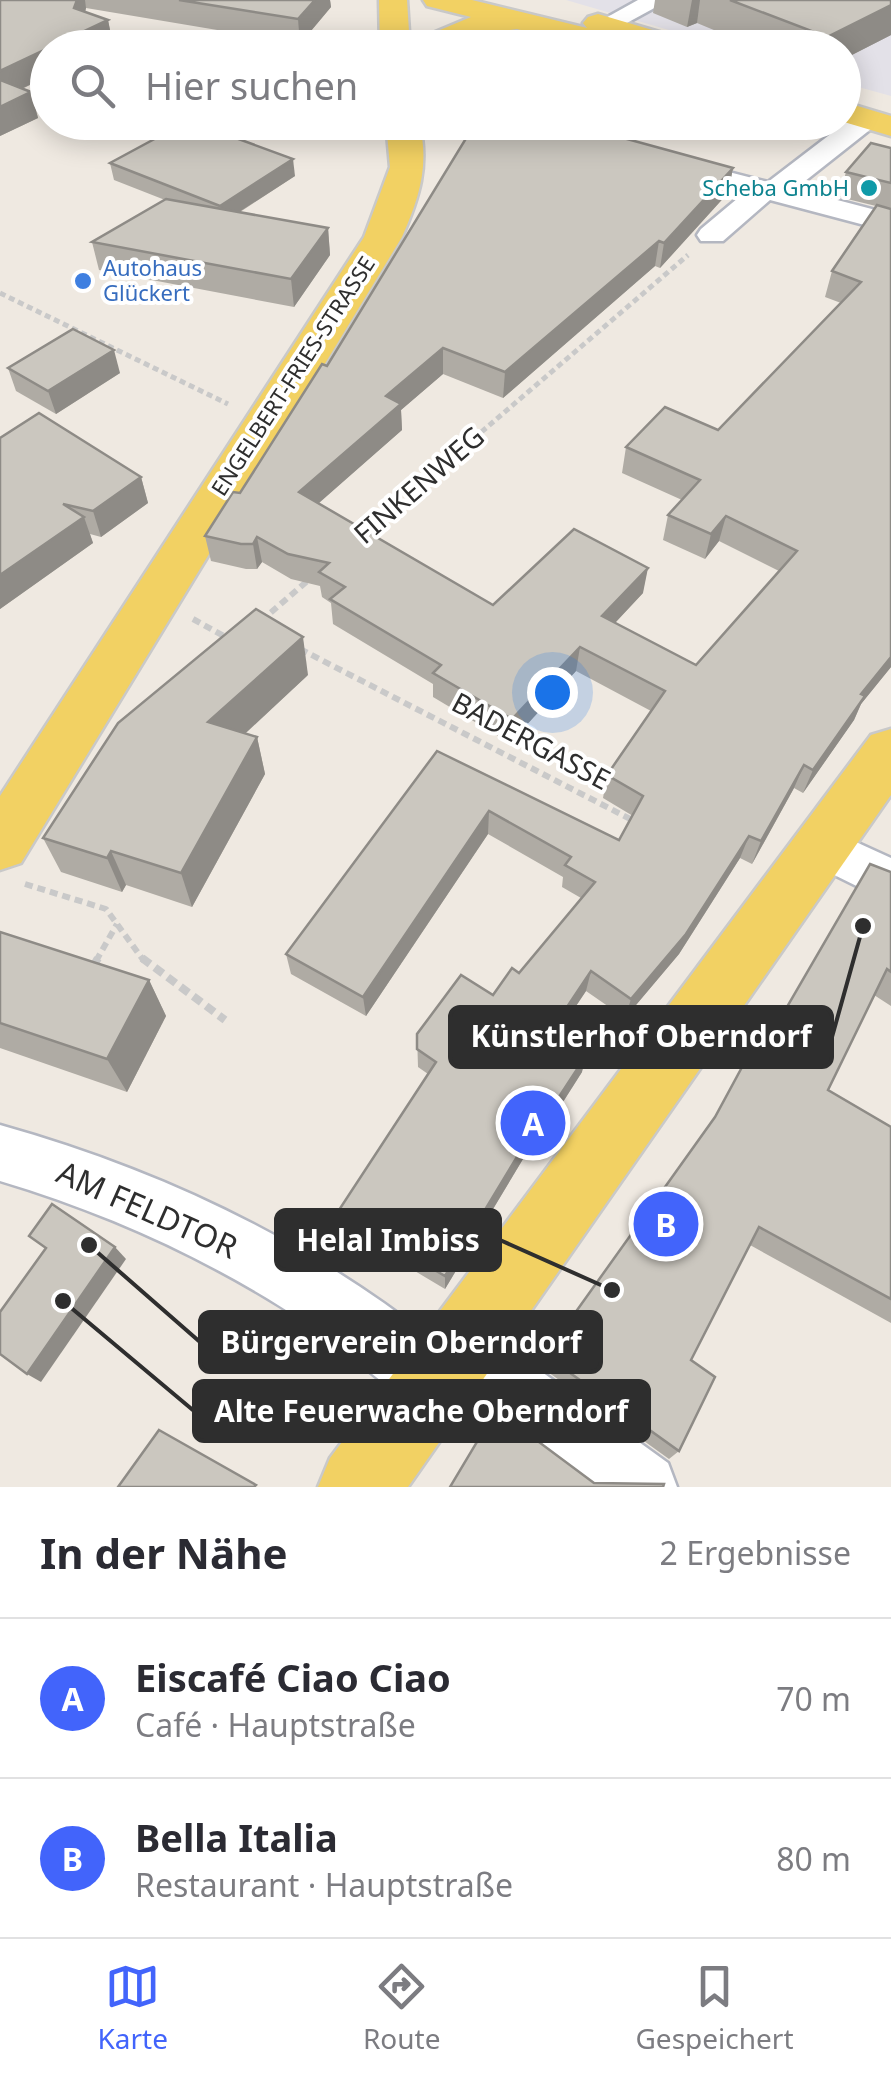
<!DOCTYPE html>
<html lang="de">
<head>
<meta charset="utf-8">
<style>
  body { margin:0; font-family:"Noto Sans",sans-serif; background:#f7f7f7; color:#2b2b33 }
  .you { position:absolute; left:552px; top:692px; width:35px; height:35px; margin:-25px; border:8px solid #fff; border-radius:50%; background:#1a73e8; box-shadow:0 0 0 15px #1a73e833 }
  .badge { display:grid; place-items:center; width:65px; height:65px; border-radius:50%; background:#4264fb; color:#fff; font-size:32px; font-weight:700 }
  .pin { position:absolute; translate:-50% -50%; border:5px solid #fff; box-shadow:0 2px 10px #0006 }
  .list { margin:0; padding:0; list-style:none }
  h2 { display:flex; justify-content:space-between; align-items:center; height:130px; margin:0; padding:0 40px; font-size:42px }
  h2 small { font-size:32px; font-weight:400; color:#7c7c81 }
  .list li { display:grid; grid-template-columns:65px 1fr auto; gap:30px; align-items:center; box-sizing:border-box; height:160px; padding:0 40px; border-top:2px solid #e1e1e2 }
  .list b { display:block; font-size:38px; white-space:nowrap }
  .list p { margin:0; font-size:32px; white-space:nowrap; color:#7c7c81 }
  .list em { font-size:32px; font-style:normal; color:#7c7c81 }
  .icon { flex:none; width:55px; height:55px; fill:none; stroke:currentColor; stroke-width:2; stroke-linecap:round; stroke-linejoin:round }
  .map { position:relative; flex:none; width:891px; height:1487px; overflow:hidden }
  .search { position:absolute; background:#fff; box-shadow:0 5px 25px #0003; left:30px; right:30px; top:30px; height:110px; display:flex; align-items:center; gap:25px; box-sizing:border-box; padding:0 35px; border-radius:55px; color:#7c7c81; font-size:38px }
  .sheet { height:450px; background:#fff }
  nav { display:flex; justify-content:space-around; align-items:center; box-sizing:border-box; height:140px; border-top:2px solid #e1e1e2; background:#fff; font-size:28px; color:#7c7c81 }
  nav a { display:grid; justify-items:center; gap:5px }
  nav .on { color:#4264fb }
  .map>svg:first-child { display:block }
  .industrial { fill:#e3e1e8 }
  .lines { fill:none; stroke-linecap:round; stroke-linejoin:round }
  .minor-casing { stroke:#b4b7c1; stroke-width:5 }
  .major-casing { stroke:#c9c9c9; stroke-width:5 }
  .path-far2 { stroke:#c9c9c9; stroke-width:5; stroke-dasharray:6 4; stroke-linecap:butt }
  .path-far1 { stroke:#c9c9c9; stroke-width:6; stroke-dasharray:8 5; stroke-linecap:butt }
  .path { stroke:#c9c9c9; stroke-width:8; stroke-dasharray:10 6; stroke-linecap:butt }
  .minor { fill:#fff; fill-rule:evenodd }
  .major { fill:#f2d163; fill-rule:evenodd }
  .wall { fill:#afaba4 }
  .shaded-wall { fill:#8e8b86 }
  .building { fill:#cbc7bf; stroke:#8e8b86; stroke-width:2.5 }
  .culture-dot { fill:#0f9aa8; stroke:#fff; stroke-width:4 }
  .shop-dot { fill:#3f7fe0; stroke:#fff; stroke-width:4 }
  .labels { text-anchor:middle; stroke-width:8; stroke-linejoin:round; paint-order:stroke }
  .far-culture-label { font-size:22px; fill:#0d838f; stroke:#fff; text-anchor:end }
  .far-shop-label { font-size:22px; fill:#366cbe; stroke:#fff; text-anchor:start }
  .far-street-label { font-size:22px; fill:#2e2e2e; stroke:#fff }
  .street-label { font-size:28px; fill:#2e2e2e; stroke:#fff }
  .near-street-label { font-size:32px; fill:#2e2e2e; stroke:#fff }
  .leader { fill:none; stroke:#2e2e2e; stroke-width:4 }
  .callout-dot { fill:#2e2e2e; stroke:#fff; stroke-width:4 }
  .callout { fill:#2e2e2e; stroke:#2e2e2e; stroke-width:4 }
  .callout-label { font-size:30px; text-anchor:middle; font-weight:bold; fill:#fff }
</style>
</head>
<body>
<div class="map">
<svg width="891" height="1487" viewBox="0 0 891 1487">
  <rect width="100%" height="100%" fill="#efe9e1"/>
  <path class="industrial" d="M 566,0 L 891,0 L 891,96 L 844,83 L 844,48 L 727,47 Z"/>
  <g class="lines">
    <defs>
      <g id="minor">
        <path d="M 638,0 L 669,0 L 614,30 L 605,32 L 593,25 Z"/>
        <path d="M 867,111 L 876,113 L 880,119 L 876,125 L 795,189 L 891,214 L 891,232 L 770,200 L 723,241 L 701,241 L 697,235 L 701,229 L 744,193 L 660,171 L 656,165 L 670,157 L 768,182 L 858,113 Z"/>
        <path d="M 823,827 L 891,858 L 891,903 L 806,861 L 799,847 L 806,833 Z"/>
        <path d="M 0,1125 C 157,1169 304,1238 432,1339 L 437,1328 L 459,1319 L 481,1328 L 668,1463 L 677,1487 L 589,1487 L 464,1392 L 458,1404 L 436,1414 C 388,1394 349,1351 305,1322 C 209,1259 110,1214 0,1181 Z"/>
      </g>
      <g id="major">
        <path d="M 379,0 L 407,0 L 410,48 L 380,48 Z"/>
        <path d="M 423,0 L 472,0 L 587,28 L 583,23 L 588,17 L 598,14 L 693,42 L 697,48 L 592,48 L 517,29 L 477,34 L 449,48 L 419,48 L 421,38 L 471,17 L 427,6 Z"/>
        <path d="M 844,102 L 891,116 L 891,136 L 844,122 Z"/>
        <path d="M 386,122 L 419,122 C 430,165 419,198 402,237 L 21,863 L 0,870 L 0,796 L 364,237 L 390,167 Z"/>
        <path d="M 891,729 L 891,795 L 408,1487 L 318,1487 L 330,1458 L 871,735 Z"/>
      </g>
    </defs>
    <use href="#minor" class="minor-casing"/>
    <use href="#major" class="major-casing"/>
    <g class="path-far2">
      <path d="M 0,293 L 228,404"/>
      <path d="M 360,536 L 688,255"/>
    </g>
    <g class="path-far1">
      <path d="M 193,619 L 231,640"/>
      <path d="M 261,621 L 312,577"/>
      <path d="M 300,649 L 636,822"/>
      <path d="M 25,884 L 106,909 L 144,961"/>
      <path d="M 96,961 L 117,924"/>
    </g>
    <g class="path">
      <path d="M 142,958 L 225,1020"/>
      <path d="M 93,967 L 98,958"/>
    </g>
    <use href="#minor" class="minor"/>
    <use href="#major" class="major"/>
  </g>
  <g class="wall">
    <path d="M 0,0 L 330,0 L 331,7 L 300,44 L 86,8 L 85,12 L 108,20 L 113,45 L 48,48 L 48,76 L 22,89 L 31,92 L 38,118 L 0,136 Z"/>
    <path d="M 655,0 L 891,0 L 891,35 L 844,59 L 844,48 L 757,48 L 697,23 L 687,27 L 653,13 Z"/>
    <path d="M 891,148 L 891,667 L 861,704 L 854,720 L 803,793 L 794,788 L 752,864 L 740,858 L 679,954 L 625,1018 L 586,991 L 557,1035 L 582,1072 L 535,1146 L 532,1144 L 445,1289 L 341,1227 L 337,1213 L 428,1074 L 418,1067 L 417,1034 L 493,995 L 519,973 L 581,898 L 562,887 L 563,877 L 488,834 L 366,1016 L 291,974 L 286,954 L 437,751 L 619,840 L 633,816 L 603,798 L 607,775 L 651,711 L 576,671 L 510,743 L 433,697 L 433,684 L 333,624 L 331,603 L 322,597 L 320,586 L 291,579 L 262,562 L 257,569 L 246,569 L 211,561 L 205,536 L 240,493 L 327,366 L 733,168 L 728,193 L 660,268 L 655,266 L 503,398 L 443,374 L 401,410 L 402,430 L 318,503 L 493,605 L 643,593 L 615,623 L 696,665 L 779,571 L 719,541 L 705,559 L 663,540 L 668,515 L 682,500 L 622,473 L 626,447 L 718,430 L 841,303 L 825,297 L 832,271 L 876,206 L 839,197 L 846,172 Z"/>
    <path d="M 110,163 L 295,176 L 240,212 L 328,228 L 330,255 L 294,307 L 99,270 L 92,242 L 165,200 L 114,180 Z"/>
    <path d="M 8,368 L 120,373 L 56,414 L 16,391 Z"/>
    <path d="M 0,438 L 141,477 L 148,503 L 101,537 L 90,534 L 93,543 L 0,609 Z"/>
    <path d="M 308,675 L 245,733 L 257,737 L 265,774 L 192,907 L 126,885 L 122,892 L 61,872 L 43,838 Z"/>
    <path d="M 891,872 L 891,1006 L 874,995 L 828,1090 L 891,1127 L 891,1323 L 750,1245 L 691,1360 L 679,1451 L 669,1459 L 541,1367 L 545,1355 L 762,1050 Z"/>
    <path d="M 0,932 L 149,980 L 166,1016 L 127,1092 L 0,1048 Z"/>
  </g>
  <g class="shaded-wall">
    <path d="M 77,0 L 85,0 L 86,8 L 80,33 L 74,8 Z"/>
    <path d="M 315,0 L 330,0 L 331,7 L 300,44 L 298,19 Z"/>
    <path d="M 692,0 L 700,0 L 697,23 L 687,27 Z"/>
    <path d="M 891,5 L 891,35 L 844,59 L 844,48 L 824,48 L 827,37 Z"/>
    <path d="M 108,20 L 113,45 L 107,48 L 50,48 Z"/>
    <path d="M 48,48 L 48,76 L 0,99 L 0,71 Z"/>
    <path d="M 31,92 L 38,118 L 0,136 L 0,107 Z"/>
    <path d="M 293,159 L 295,176 L 222,223 L 220,206 Z"/>
    <path d="M 733,168 L 728,193 L 660,268 L 664,243 Z"/>
    <path d="M 328,228 L 330,255 L 294,307 L 291,279 Z"/>
    <path d="M 659,241 L 655,266 L 503,398 L 505,372 Z"/>
    <path d="M 443,348 L 443,374 L 401,410 L 402,430 L 302,518 L 299,492 L 386,396 Z"/>
    <path d="M 114,350 L 120,373 L 56,414 L 48,391 Z"/>
    <path d="M 141,477 L 148,503 L 101,537 L 93,511 Z"/>
    <path d="M 726,516 L 719,541 L 705,559 L 711,534 Z"/>
    <path d="M 84,517 L 93,543 L 0,609 L 0,575 Z"/>
    <path d="M 257,537 L 262,562 L 257,569 L 253,544 Z"/>
    <path d="M 648,568 L 643,593 L 598,641 L 602,616 Z"/>
    <path d="M 303,637 L 308,675 L 218,759 L 208,722 Z"/>
    <path d="M 580,647 L 576,671 L 510,743 L 512,719 Z"/>
    <path d="M 891,657 L 891,667 L 861,704 L 854,720 L 803,793 L 813,770 L 861,694 Z"/>
    <path d="M 257,737 L 265,774 L 192,907 L 181,873 Z"/>
    <path d="M 804,765 L 794,788 L 752,864 L 761,841 Z"/>
    <path d="M 489,811 L 488,834 L 366,1016 L 363,997 Z"/>
    <path d="M 749,836 L 740,858 L 679,954 L 625,1018 L 631,999 Z"/>
    <path d="M 111,851 L 126,885 L 122,892 L 107,858 Z"/>
    <path d="M 591,971 L 586,991 L 547,1049 L 551,1031 Z"/>
    <path d="M 149,980 L 166,1016 L 127,1092 L 107,1059 Z"/>
    <path d="M 587,1054 L 582,1072 L 535,1146 L 538,1129 Z"/>
    <path d="M 535,1127 L 532,1144 L 445,1289 L 445,1276 Z"/>
    <path d="M 115,1247 L 126,1259 L 41,1382 L 27,1374 Z"/>
  </g>
  <g class="building">
    <path d="M 0,0 L 77,0 L 74,8 L 108,20 L 0,71 Z"/>
    <path d="M 179,0 L 315,0 L 298,19 Z"/>
    <path d="M 730,0 L 891,0 L 891,5 L 827,37 Z"/>
    <path d="M 0,80 L 31,92 L 0,107 Z"/>
    <path d="M 186,122 L 192,122 L 293,159 L 220,206 L 110,163 Z"/>
    <path d="M 476,122 L 565,122 L 733,168 L 664,243 L 659,241 L 505,372 L 443,348 L 386,396 L 401,404 L 299,492 L 493,605 L 574,529 L 648,568 L 602,616 L 696,665 L 797,551 L 726,516 L 711,534 L 668,515 L 700,480 L 626,447 L 665,407 L 718,430 L 861,282 L 832,271 L 877,205 L 891,209 L 891,657 L 861,694 L 865,696 L 813,770 L 804,765 L 761,841 L 749,836 L 686,934 L 631,999 L 591,971 L 551,1031 L 587,1054 L 538,1129 L 535,1127 L 445,1276 L 337,1213 L 436,1062 L 417,1049 L 417,1034 L 461,975 L 493,995 L 512,968 L 519,973 L 595,882 L 565,865 L 571,857 L 489,811 L 363,997 L 286,954 L 437,751 L 619,840 L 643,796 L 607,775 L 665,691 L 580,647 L 512,719 L 433,673 L 441,665 L 330,599 L 345,587 L 319,572 L 329,563 L 288,554 L 257,537 L 253,544 L 241,544 L 205,536 L 233,492 L 240,493 L 322,364 L 327,366 Z"/>
    <path d="M 871,143 L 891,148 L 891,183 L 846,172 Z"/>
    <path d="M 166,199 L 328,228 L 291,279 L 92,242 Z"/>
    <path d="M 73,329 L 114,350 L 48,391 L 8,368 Z"/>
    <path d="M 39,413 L 141,477 L 93,511 L 63,504 L 84,517 L 0,575 L 0,438 Z"/>
    <path d="M 256,609 L 303,637 L 208,722 L 257,737 L 181,873 L 111,851 L 107,858 L 43,838 L 118,723 Z"/>
    <path d="M 870,864 L 891,872 L 891,972 L 887,969 L 828,1090 L 891,1127 L 891,1299 L 759,1227 L 691,1360 L 715,1377 L 679,1451 L 545,1355 L 715,1117 L 754,1045 L 762,1050 Z"/>
    <path d="M 0,932 L 149,980 L 107,1059 L 0,1023 Z"/>
    <path d="M 52,1204 L 115,1247 L 27,1374 L 0,1354 L 0,1312 L 46,1248 L 29,1236 Z"/>
    <path d="M 496,1410 L 594,1483 L 664,1484 L 663,1487 L 450,1487 Z"/>
    <path d="M 159,1430 L 256,1485 L 254,1487 L 118,1487 Z"/>
  </g>
  <circle class="culture-dot" cx="869" cy="188" r="10"/>
  <circle class="shop-dot" cx="83" cy="281" r="10"/>
  <g class="labels">
    <g class="far-culture-label">
      <text x="849" y="196">Scheba GmbH</text>
    </g>
    <g class="far-shop-label">
      <text x="103" y="276">Autohaus<tspan x="103" dy="25">Glückert</tspan></text>
    </g>
    <g class="far-street-label">
      <text transform="translate(293 376) rotate(-57)" y="8">ENGELBERT-FRIES-STRASSE</text>
    </g>
    <g class="street-label">
      <text transform="translate(419 485) rotate(-41)" y="10">FINKENWEG</text>
      <text transform="translate(531 741) rotate(28)" y="10">BADERGASSE</text>
    </g>
    <g class="near-street-label">
      <text transform="translate(147 1210) rotate(24)" y="11">AM FELDTOR</text>
    </g>
  </g>
  <path class="leader" d="M863 926L832 1037M612 1290L500 1240M89 1245L200 1342M63 1301L194 1411"/>
  <g class="callout-dot">
    <circle cx="863" cy="926" r="10"/>
    <circle cx="612" cy="1290" r="10"/>
    <circle cx="89" cy="1245" r="10"/>
    <circle cx="63" cy="1301" r="10"/>
  </g>
  <g class="callout">
    <rect x="450" y="1007" width="382" height="60" rx="10"/>
    <rect x="276" y="1210" width="224" height="60" rx="10"/>
    <rect x="200" y="1312" width="401" height="60" rx="10"/>
    <rect x="194" y="1381" width="455" height="60" rx="10"/>
  </g>
  <g class="callout-label">
    <text x="641" y="1047">Künstlerhof Oberndorf</text>
    <text x="388" y="1251">Helal Imbiss</text>
    <text x="401" y="1353">Bürgerverein Oberndorf</text>
    <text x="421" y="1422">Alte Feuerwache Oberndorf</text>
  </g>
</svg>
<div class="you"></div>
<div class="pin badge" style="left:533px;top:1123px">A</div>
<div class="pin badge" style="left:666px;top:1224px">B</div>
<div class="search"><svg class="icon" aria-label="search" viewBox="0 0 24 24"><circle cx="10" cy="10" r="6"/><path d="M15 15l6 6"/></svg>Hier suchen</div>
</div>
<section class="sheet">
<h2>In der Nähe<small>2 Ergebnisse</small></h2>
<ul class="list">
<li><span class="badge">A</span><div><b>Eiscafé Ciao Ciao</b><p>Café · Hauptstraße</p></div><em>70 m</em></li>
<li><span class="badge">B</span><div><b>Bella Italia</b><p>Restaurant · Hauptstraße</p></div><em>80 m</em></li>
</ul>
</section>
<nav>
<a class="on"><svg class="icon" aria-label="map" viewBox="0 0 24 24"><path d="M3 6l6-2 6 2 6-2v14l-6 2-6-2-6 2zM9 4v14M15 6v14"/></svg>Karte</a>
<a><svg class="icon" aria-label="directions" viewBox="0 0 24 24"><path d="M12 3l9 9-9 9-9-9zM9 14v-3h6M13 9l2 2-2 2"/></svg>Route</a>
<a><svg class="icon" aria-label="saved" viewBox="0 0 24 24"><path d="M7 4h10v16l-5-4-5 4z"/></svg>Gespeichert</a>
</nav>
</body>
</html>
